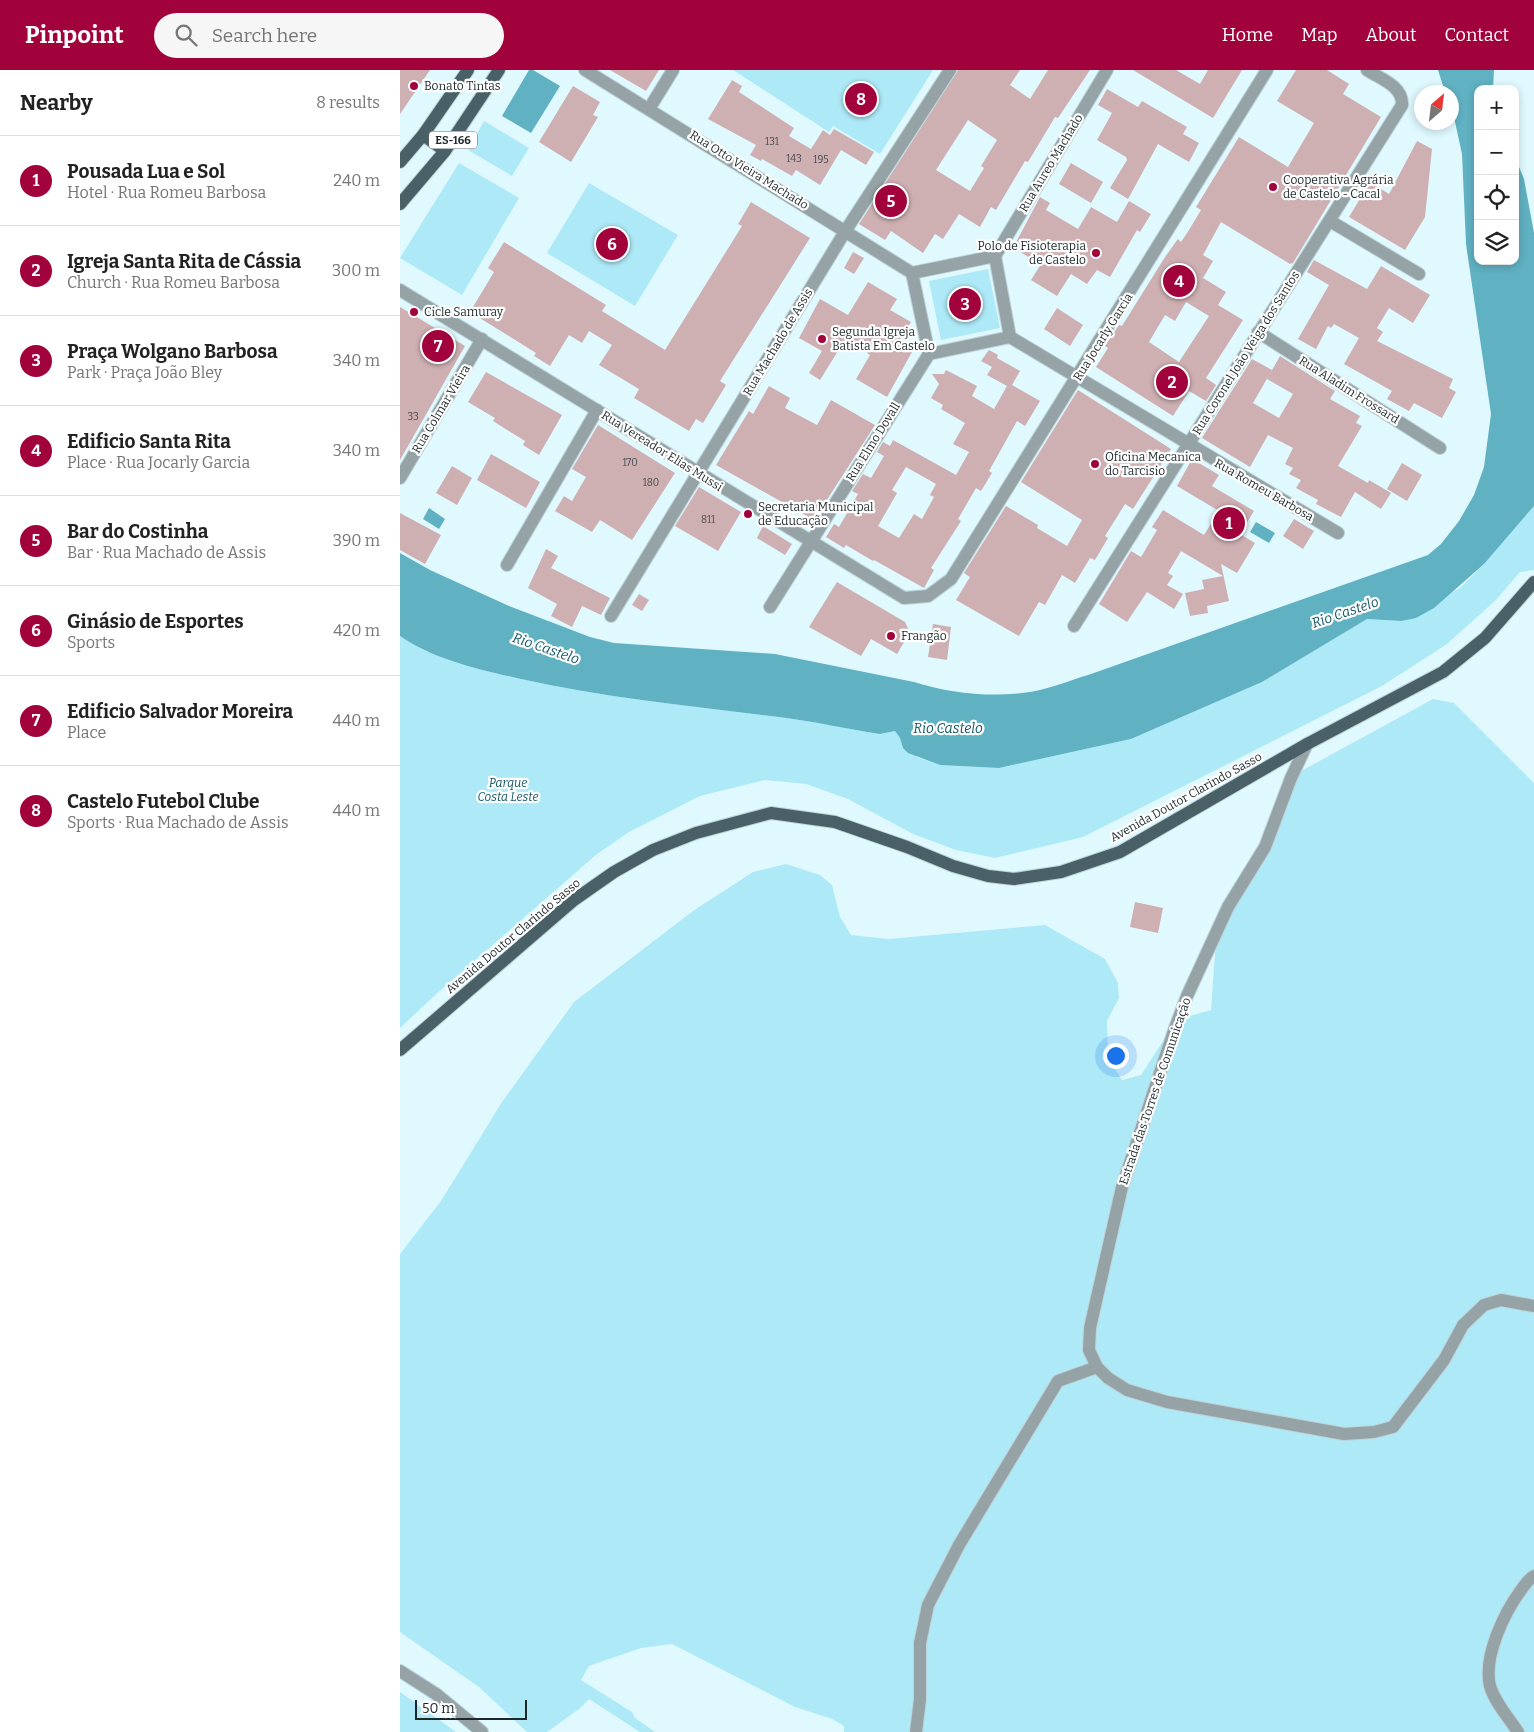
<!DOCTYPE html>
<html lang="en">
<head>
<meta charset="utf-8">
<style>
  body { margin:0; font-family:Bitter,serif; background:#f6f6f6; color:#222 }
  .controls { position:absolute; right:15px; top:15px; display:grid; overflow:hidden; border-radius:10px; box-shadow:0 2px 8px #0003 }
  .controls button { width:45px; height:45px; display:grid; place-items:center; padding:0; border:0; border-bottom:1px solid #e0e0e0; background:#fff; color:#222; font:25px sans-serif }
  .compass { position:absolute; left:1014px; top:15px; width:45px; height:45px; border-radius:50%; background:#fff; box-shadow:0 2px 8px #0003; rotate:28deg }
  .scale { position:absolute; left:15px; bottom:12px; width:112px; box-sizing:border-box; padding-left:5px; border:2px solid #1c282b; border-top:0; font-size:14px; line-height:18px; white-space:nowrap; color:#1c282b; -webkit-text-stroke:4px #fff; paint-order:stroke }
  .you { position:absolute; left:715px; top:985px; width:18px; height:18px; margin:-12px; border:4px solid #fff; border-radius:50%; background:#1a73e8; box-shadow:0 0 0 8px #1a73e833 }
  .badge { display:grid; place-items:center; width:32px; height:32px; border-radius:50%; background:#a1023c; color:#fff; font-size:16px; font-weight:700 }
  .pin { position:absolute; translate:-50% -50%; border:2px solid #fff; box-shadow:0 1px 5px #0006 }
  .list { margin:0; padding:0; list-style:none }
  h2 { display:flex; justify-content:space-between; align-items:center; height:65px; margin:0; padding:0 20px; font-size:21px }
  h2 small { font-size:16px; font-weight:400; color:#767676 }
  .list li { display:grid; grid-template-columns:32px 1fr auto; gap:15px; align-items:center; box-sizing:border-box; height:90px; padding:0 20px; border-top:1px solid #e0e0e0 }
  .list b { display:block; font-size:19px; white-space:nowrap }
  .list p { margin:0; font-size:16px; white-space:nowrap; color:#767676 }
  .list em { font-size:16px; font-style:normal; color:#767676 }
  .icon { flex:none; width:28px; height:28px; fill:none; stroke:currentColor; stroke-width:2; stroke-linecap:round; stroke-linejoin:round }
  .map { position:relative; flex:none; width:1134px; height:1662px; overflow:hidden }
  header { display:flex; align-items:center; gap:30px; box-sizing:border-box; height:70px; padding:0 25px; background:#a1023c; color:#fff }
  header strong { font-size:24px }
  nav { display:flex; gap:28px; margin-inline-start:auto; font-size:18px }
  .search { width:350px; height:45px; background:#f6f6f6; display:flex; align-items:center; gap:12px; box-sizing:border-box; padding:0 18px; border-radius:28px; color:#767676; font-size:19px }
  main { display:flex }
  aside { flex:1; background:#fff }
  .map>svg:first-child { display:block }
  .green { fill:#aee9f7 }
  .water { fill:#60b1c2 }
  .building { fill:#ceb0b3; fill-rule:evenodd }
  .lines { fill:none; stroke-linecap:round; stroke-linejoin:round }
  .minor-casing { stroke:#bcd3d9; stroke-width:14 }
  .major-casing { stroke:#bcd3d9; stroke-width:14 }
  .minor { stroke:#96a3a6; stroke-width:12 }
  .major { stroke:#496166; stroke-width:12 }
  .poi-dot { fill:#a1023c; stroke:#fff; stroke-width:2 }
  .labels { text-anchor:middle; stroke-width:4.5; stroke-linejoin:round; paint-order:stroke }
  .number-label { font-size:10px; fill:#484a4d }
  .shield { fill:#fff; stroke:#60686b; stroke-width:1 }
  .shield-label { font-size:11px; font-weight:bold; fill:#1c282b }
  .poi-label { font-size:12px; fill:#1c282b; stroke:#fff; text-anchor:start }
  .street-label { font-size:12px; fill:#1c282b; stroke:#fff }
  .park-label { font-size:12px; font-style:italic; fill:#115663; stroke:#fff }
  .water-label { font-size:14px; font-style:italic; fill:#165a67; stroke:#fff }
</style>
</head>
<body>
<header>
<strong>Pinpoint</strong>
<div class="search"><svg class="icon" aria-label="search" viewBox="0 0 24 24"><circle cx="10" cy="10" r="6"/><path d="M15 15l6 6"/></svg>Search here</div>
<nav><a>Home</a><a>Map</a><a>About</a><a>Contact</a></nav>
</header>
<main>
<aside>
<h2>Nearby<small>8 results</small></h2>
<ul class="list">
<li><span class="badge">1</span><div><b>Pousada Lua e Sol</b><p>Hotel · Rua Romeu Barbosa</p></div><em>240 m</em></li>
<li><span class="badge">2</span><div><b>Igreja Santa Rita de Cássia</b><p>Church · Rua Romeu Barbosa</p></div><em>300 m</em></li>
<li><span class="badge">3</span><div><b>Praça Wolgano Barbosa</b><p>Park · Praça João Bley</p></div><em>340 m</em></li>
<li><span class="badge">4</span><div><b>Edificio Santa Rita</b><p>Place · Rua Jocarly Garcia</p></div><em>340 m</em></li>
<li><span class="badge">5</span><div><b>Bar do Costinha</b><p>Bar · Rua Machado de Assis</p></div><em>390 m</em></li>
<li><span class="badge">6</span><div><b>Ginásio de Esportes</b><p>Sports</p></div><em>420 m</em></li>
<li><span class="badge">7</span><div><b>Edificio Salvador Moreira</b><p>Place</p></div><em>440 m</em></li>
<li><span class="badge">8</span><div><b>Castelo Futebol Clube</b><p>Sports · Rua Machado de Assis</p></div><em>440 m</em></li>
</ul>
</aside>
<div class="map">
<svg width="1134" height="1662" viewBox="0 0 1134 1662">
  <rect width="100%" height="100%" fill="#dff9ff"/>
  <g class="green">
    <path d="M 333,0 L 533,0 L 480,84 L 433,56 L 429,62 Z"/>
    <path d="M 84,51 L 129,78 L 112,106 L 68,80 Z"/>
    <path d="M 59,93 L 119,128 L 62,225 L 0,188 Z"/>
    <path d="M 189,113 L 278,165 L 235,236 L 147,183 Z"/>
    <path d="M 588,199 L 600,258 L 541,270 L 529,211 Z"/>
    <path d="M 1134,436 L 1134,500 L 1120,502 L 1096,530 L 1047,574 L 982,616 L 683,767 L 595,788 L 556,780 L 513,764 L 448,729 L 406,714 L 365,710 L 300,726 L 229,762 L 197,784 L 34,926 L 0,958 L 0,566 C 35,590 80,600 121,609 C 206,628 292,636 379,647 C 413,651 446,659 480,664 L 495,661 L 500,668 L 503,678 L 519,688 L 540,695 L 599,698 L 731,669 L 862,612 L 967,549 L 1001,551 L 1060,518 L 1084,494 Z"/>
    <path d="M 1033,629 L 1054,633 L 1134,713 L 1134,1662 L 444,1662 L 444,1656 L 432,1649 L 395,1637 L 272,1574 L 241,1578 L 189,1596 L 181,1610 L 232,1642 L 235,1648 L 255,1662 L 240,1662 L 189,1629 L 179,1639 L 147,1662 L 127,1662 L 79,1617 L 0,1562 L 0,1184 L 41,1131 L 102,1032 L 174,932 L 293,841 L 353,802 L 386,794 L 420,805 L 432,815 L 440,847 L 451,865 L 488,869 L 645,855 L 705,889 L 718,913 L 719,928 L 707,951 L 708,988 L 722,1010 L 741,1005 L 769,962 L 786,947 L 811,940 L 817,857 L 841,814 L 891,709 L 903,700 Z"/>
    <path d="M 0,1622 L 56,1662 L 0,1662 Z"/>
  </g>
  <g class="water">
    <path d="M 129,0 L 133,0 L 160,16 L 131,63 L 102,46 Z"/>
    <path d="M 1038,0 L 1094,0 L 1093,19 L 1078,19 L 1078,191 L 1115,191 L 1115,87 L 1124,109 L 1134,163 L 1134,436 L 1084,494 L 1034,538 L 1016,548 L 1001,551 L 967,549 L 862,612 L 731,669 L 599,698 L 540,695 L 508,683 L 503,678 L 500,668 L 495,661 L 480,664 C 446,659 413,651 379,647 C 292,636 206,628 121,609 C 80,600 35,590 0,566 L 0,483 L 30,500 L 109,536 L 190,567 L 214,573 L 375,584 L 514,612 C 552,624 600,629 640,620 C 657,616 674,609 691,604 L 1028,485 L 1041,474 L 1059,451 L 1074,425 L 1084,397 L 1091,344 L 1066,174 L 1062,84 L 1052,38 L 1052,22 L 1045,22 Z"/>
    <path d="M 29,438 L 45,449 L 39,459 L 23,449 Z"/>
    <path d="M 856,452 L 875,463 L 869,473 L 850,462 Z"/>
  </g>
  <g class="building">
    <path d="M 0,0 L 30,0 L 0,44 Z"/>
    <path d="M 210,0 L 259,0 L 246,21 Z"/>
    <path d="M 558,0 L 620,0 L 610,15 L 630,29 L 648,0 L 690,0 L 658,48 L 655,47 L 628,92 L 625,91 L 596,140 L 591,137 L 580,157 L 559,144 L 543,169 L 535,164 L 523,183 L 491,161 L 485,170 L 459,154 ZM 568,50 L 597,70 L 581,96 L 584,98 L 570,121 L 536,100 Z"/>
    <path d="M 733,0 L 776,0 L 800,14 L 808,0 L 842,0 L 813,48 Z"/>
    <path d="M 896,0 L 927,0 L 949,14 L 943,24 L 981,47 L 893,193 L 890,194 L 821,152 L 803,185 L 813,191 L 803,208 L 826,222 L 818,235 L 843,250 L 806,308 L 816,315 L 806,331 L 789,321 L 773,346 L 696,297 L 708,278 L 705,276 L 719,255 L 722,256 L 765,187 L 778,169 L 781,172 L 789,160 L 801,140 L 796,137 L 839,67 L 888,97 L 914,53 L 877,31 ZM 786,232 L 809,246 L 779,292 L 749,272 L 765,245 L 775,251 Z"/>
    <path d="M 332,10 L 342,16 L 339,22 L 394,58 L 389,66 L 411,79 L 423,60 L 430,65 L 434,59 L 474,82 L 466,95 L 441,80 L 420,115 L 396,100 L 392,106 L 362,89 L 361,91 L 350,85 L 356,75 L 308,49 Z"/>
    <path d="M 173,16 L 200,32 L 193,45 L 198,47 L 171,92 L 139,72 Z"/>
    <path d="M 707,19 L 738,37 L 742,31 L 787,57 L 783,64 L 799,73 L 789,92 L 758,74 L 728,129 L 710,118 L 727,90 L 726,87 L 697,70 L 712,43 L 698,35 Z"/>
    <path d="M 1017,71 L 1032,79 L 1025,147 L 1005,180 L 949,147 L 970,112 L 989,124 Z"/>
    <path d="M 671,93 L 703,112 L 691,133 L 659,114 Z"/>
    <path d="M 640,127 L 650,133 L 646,140 L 678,159 L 691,137 L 717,152 L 729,131 L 751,144 L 740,162 L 737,160 L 710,207 L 697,200 L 687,214 L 671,204 L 657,226 L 631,210 L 641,194 L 613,178 Z"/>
    <path d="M 351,132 L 410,168 L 320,311 L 326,315 L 303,353 L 296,349 L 289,361 L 234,328 L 239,319 L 199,295 L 212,275 L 189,261 L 182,273 L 169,265 L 150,296 L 134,286 L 136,283 L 70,242 L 94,202 L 88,198 L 104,172 L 206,235 L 202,241 L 265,280 L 342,156 L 338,154 Z"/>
    <path d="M 453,182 L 464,188 L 454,204 L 444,198 Z"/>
    <path d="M 914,190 L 967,219 L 981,196 L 1030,225 L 1013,253 L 989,238 L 977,258 L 983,262 L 977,271 L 1053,309 L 1049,318 L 1056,322 L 1042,348 L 1014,333 L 1009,341 L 987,329 L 992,321 L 944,294 L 959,268 L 934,254 L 931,258 L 928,256 L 916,279 L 898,269 L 929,215 L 907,202 Z"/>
    <path d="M 468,212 L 497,229 L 490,240 L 511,252 L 498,273 L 512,282 L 487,327 L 456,309 L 470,285 L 467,283 L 468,281 L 446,268 L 420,310 L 409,303 L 422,281 L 399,268 L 420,229 L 448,245 Z"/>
    <path d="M 0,237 L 65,276 L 0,390 Z"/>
    <path d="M 657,238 L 683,255 L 670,276 L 644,259 Z"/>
    <path d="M 589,280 L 598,285 L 597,288 L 620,301 L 612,315 L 640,331 L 625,356 L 617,351 L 589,401 L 592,403 L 581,421 L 576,418 L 558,449 L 561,451 L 531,498 L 534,500 L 524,518 L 474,490 L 473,491 L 446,475 L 444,478 L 426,467 L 434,454 L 439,457 L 458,424 L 452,421 L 463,404 L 471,408 L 484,386 L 477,382 L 483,372 L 490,376 L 493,370 L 556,405 L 569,382 L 553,374 L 565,353 L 541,339 L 543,335 L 531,328 L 539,314 L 532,304 L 544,304 L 546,300 L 577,316 L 572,326 L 594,339 L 607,316 L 587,305 L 592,297 L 581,291 ZM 506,397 L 536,414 L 530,425 L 534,427 L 522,449 L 514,444 L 499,468 L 478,456 L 497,423 L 492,420 Z"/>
    <path d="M 880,286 L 935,321 L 930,329 L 960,346 L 956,353 L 962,356 L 938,396 L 968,413 L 969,410 L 991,423 L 981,439 L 955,422 L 941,447 L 916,434 L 918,430 L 896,418 L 901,410 L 889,404 L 893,398 L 885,394 L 893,378 L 868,365 L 850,397 L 802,368 L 852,289 L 872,300 L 853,333 L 879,348 L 893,324 L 867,309 Z"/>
    <path d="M 86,302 L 162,345 L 139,385 L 123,375 L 125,371 L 93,351 L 95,348 L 68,332 Z"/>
    <path d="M 369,316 L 390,328 L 385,338 L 417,355 L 431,330 L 475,355 L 414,450 L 316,395 L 349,341 L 353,344 Z"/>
    <path d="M 678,320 L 771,379 L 733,439 L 725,434 L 705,466 L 708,468 L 695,490 L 690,488 L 675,513 L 662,505 L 645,535 L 639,532 L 619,566 L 556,530 L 570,507 L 564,503 L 606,436 L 638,455 L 637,458 L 667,476 L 682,450 L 621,412 Z"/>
    <path d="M 198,355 L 275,403 L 232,470 L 200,450 L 192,462 L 155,441 L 164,426 L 172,431 L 186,407 L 172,399 Z"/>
    <path d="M 91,384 L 140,412 L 126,438 L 77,410 Z"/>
    <path d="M 792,389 L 819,405 L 812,416 L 854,441 L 840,464 L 855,473 L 837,503 L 821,494 L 829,531 L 807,536 L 808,543 L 790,546 L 785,523 L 804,519 L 802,510 L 823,506 L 781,481 L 768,503 L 773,506 L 767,515 L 783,524 L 774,539 L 747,522 L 727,552 L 699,534 L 731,481 L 741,487 L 757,460 L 752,457 L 763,440 L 804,465 L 819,441 L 777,416 Z"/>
    <path d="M 1002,393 L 1022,405 L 1007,431 L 987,419 Z"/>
    <path d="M 52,396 L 72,408 L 57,435 L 36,423 Z"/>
    <path d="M 299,417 L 341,442 L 318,481 L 275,456 Z"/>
    <path d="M 0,443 L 41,465 L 25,494 L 0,480 Z"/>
    <path d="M 894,449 L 914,461 L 903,479 L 883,466 Z"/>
    <path d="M 363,456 L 392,474 L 385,485 L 357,468 Z"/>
    <path d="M 146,479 L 158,486 L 151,498 L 210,528 L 201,545 L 182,536 L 172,557 L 151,546 L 157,534 L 128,518 Z"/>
    <path d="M 437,512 L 505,552 L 510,562 L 497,584 L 471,569 L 461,586 L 409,557 Z"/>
    <path d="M 239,524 L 249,530 L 242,541 L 232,535 Z"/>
    <path d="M 533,554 L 551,557 L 547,590 L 528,587 Z"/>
    <path d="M 735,832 L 763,838 L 758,863 L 730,857 Z"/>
  </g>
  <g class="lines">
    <defs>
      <g id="minor">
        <path d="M 185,0 L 512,203"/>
        <path d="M 249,39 L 273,0"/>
        <path d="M 930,151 L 1019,204"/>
        <path d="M 595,186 L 610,267 L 529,284 L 512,203 Z"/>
        <path d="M 595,186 L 707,0"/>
        <path d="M 0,220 L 504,528 L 528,526 L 551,509 L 867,0"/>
        <path d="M 858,262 L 1040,378"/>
        <path d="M 610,267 L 938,463"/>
        <path d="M 0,408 L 82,269"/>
        <path d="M 107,495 L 197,340"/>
        <path d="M 370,537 L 529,284"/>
        <path d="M 211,546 L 446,160 L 550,0"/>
        <path d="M 674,556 L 1002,35 C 1003,16 981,9 967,0"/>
        <path d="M 907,674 L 891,708 L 865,777 L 828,837 L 787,926 L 775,958 L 722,1117 L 690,1258 L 689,1280 L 697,1297 L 708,1308 L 727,1320 L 767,1332 L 944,1364 L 974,1362 L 993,1357 L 1044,1290 L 1063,1255 L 1084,1235 L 1101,1230 L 1134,1236"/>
        <path d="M 0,1601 L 36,1624 L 82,1662"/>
        <path d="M 516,1662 L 520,1629 L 520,1573 L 528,1535 L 559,1475 L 658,1311 L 697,1297"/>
        <path d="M 1118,1662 C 1109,1648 1095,1633 1090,1616 C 1083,1587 1104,1543 1121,1520 C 1125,1515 1128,1509 1134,1506"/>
      </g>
      <g id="major">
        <path d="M 23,65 L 45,81"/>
        <path d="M 0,92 L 23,65 L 68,0"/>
        <path d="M 0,134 L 45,81 L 99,0"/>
        <path d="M 0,980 L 174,830 L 214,802 L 253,780 L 296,763 L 371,743 L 435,752 L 507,777 L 553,796 L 588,806 L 614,809 L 661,802 L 720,782 L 907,674 L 1043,602 L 1085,568 L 1134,512"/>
      </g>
    </defs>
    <use href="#minor" class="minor-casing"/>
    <use href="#major" class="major-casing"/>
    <use href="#minor" class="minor"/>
    <use href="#major" class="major"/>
  </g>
  <g class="poi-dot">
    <circle cx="14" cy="16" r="5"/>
    <circle cx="873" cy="117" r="5"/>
    <circle cx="696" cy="183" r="5"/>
    <circle cx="14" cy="242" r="5"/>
    <circle cx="422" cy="269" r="5"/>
    <circle cx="695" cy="394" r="5"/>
    <circle cx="348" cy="444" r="5"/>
    <circle cx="491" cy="566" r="5"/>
  </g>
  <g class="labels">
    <g class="number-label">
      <text x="372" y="75">131</text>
      <text x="394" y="92">143</text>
      <text x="421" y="93">195</text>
      <text x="13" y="350">33</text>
      <text x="230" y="396">170</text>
      <text x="251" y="416">180</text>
      <text x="308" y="453">811</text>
    </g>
    <rect class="shield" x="29" y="61.5" width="48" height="17" rx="4"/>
    <g class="shield-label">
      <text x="53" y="74">ES-166</text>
    </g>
    <g class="poi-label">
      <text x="24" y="20">Bonato Tintas</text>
      <text x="883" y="114">Cooperativa Agrária<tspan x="883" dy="14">de Castelo - Cacal</tspan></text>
      <text x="686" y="180" text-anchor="end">Polo de Fisioterapia<tspan x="686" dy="14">de Castelo</tspan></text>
      <text x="24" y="246">Cicle Samuray</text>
      <text x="432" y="266">Segunda Igreja<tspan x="432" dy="14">Batista Em Castelo</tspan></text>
      <text x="705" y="391">Oficina Mecanica<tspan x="705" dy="14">do Tarcisio</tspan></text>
      <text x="358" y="441">Secretaria Municipal<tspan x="358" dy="14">de Educação</tspan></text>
      <text x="501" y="570">Frangão</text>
    </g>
    <g class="street-label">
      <text transform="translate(651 93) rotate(-59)" y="4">Rua Aureo Machado</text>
      <text transform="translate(349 100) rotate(32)" y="4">Rua Otto Vieira Machado</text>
      <text transform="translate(703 267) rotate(-58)" y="4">Rua Jocarly Garcia</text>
      <text transform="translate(378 272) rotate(-59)" y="4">Rua Machado de Assis</text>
      <text transform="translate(846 283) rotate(-58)" y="4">Rua Coronel João Veiga dos Santos</text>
      <text transform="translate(949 320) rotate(32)" y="4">Rua Aladim Frossard</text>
      <text transform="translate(41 339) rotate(-59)" y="4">Rua Colmar Vieira</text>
      <text transform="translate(473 372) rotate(-58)" y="4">Rua Elmo Dovall</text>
      <text transform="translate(262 381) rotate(32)" y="4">Rua Vereador Elias Mussi</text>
      <text transform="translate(864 420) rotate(30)" y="4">Rua Romeu Barbosa</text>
      <text transform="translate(786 727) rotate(-29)" y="4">Avenida Doutor Clarindo Sasso</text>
      <text transform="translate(113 866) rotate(-40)" y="4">Avenida Doutor Clarindo Sasso</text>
      <text transform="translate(755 1021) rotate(-71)" y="4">Estrada das Torres de Comunicação</text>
    </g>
    <g class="park-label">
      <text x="108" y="717">Parque<tspan x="108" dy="14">Costa Leste</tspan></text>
    </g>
    <g class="water-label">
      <text transform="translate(945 542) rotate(-19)" y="5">Rio Castelo</text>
      <text transform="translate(146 578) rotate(19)" y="5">Rio Castelo</text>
      <text x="548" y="663">Rio Castelo</text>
    </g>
  </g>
</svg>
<div class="controls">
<button>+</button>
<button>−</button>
<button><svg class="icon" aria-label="locate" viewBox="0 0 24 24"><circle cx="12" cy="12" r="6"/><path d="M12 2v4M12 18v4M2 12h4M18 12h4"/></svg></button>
<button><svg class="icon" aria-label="layers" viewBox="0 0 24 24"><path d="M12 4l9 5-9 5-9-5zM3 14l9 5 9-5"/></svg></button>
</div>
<svg class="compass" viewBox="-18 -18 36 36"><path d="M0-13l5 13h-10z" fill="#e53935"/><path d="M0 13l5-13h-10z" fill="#767676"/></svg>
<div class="scale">50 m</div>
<div class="you"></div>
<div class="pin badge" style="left:829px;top:453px">1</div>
<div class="pin badge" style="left:772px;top:312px">2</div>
<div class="pin badge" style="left:565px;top:234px">3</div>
<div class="pin badge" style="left:779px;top:211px">4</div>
<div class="pin badge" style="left:491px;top:131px">5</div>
<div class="pin badge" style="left:212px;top:174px">6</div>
<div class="pin badge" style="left:38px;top:276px">7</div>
<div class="pin badge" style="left:461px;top:29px">8</div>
</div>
</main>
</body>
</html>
